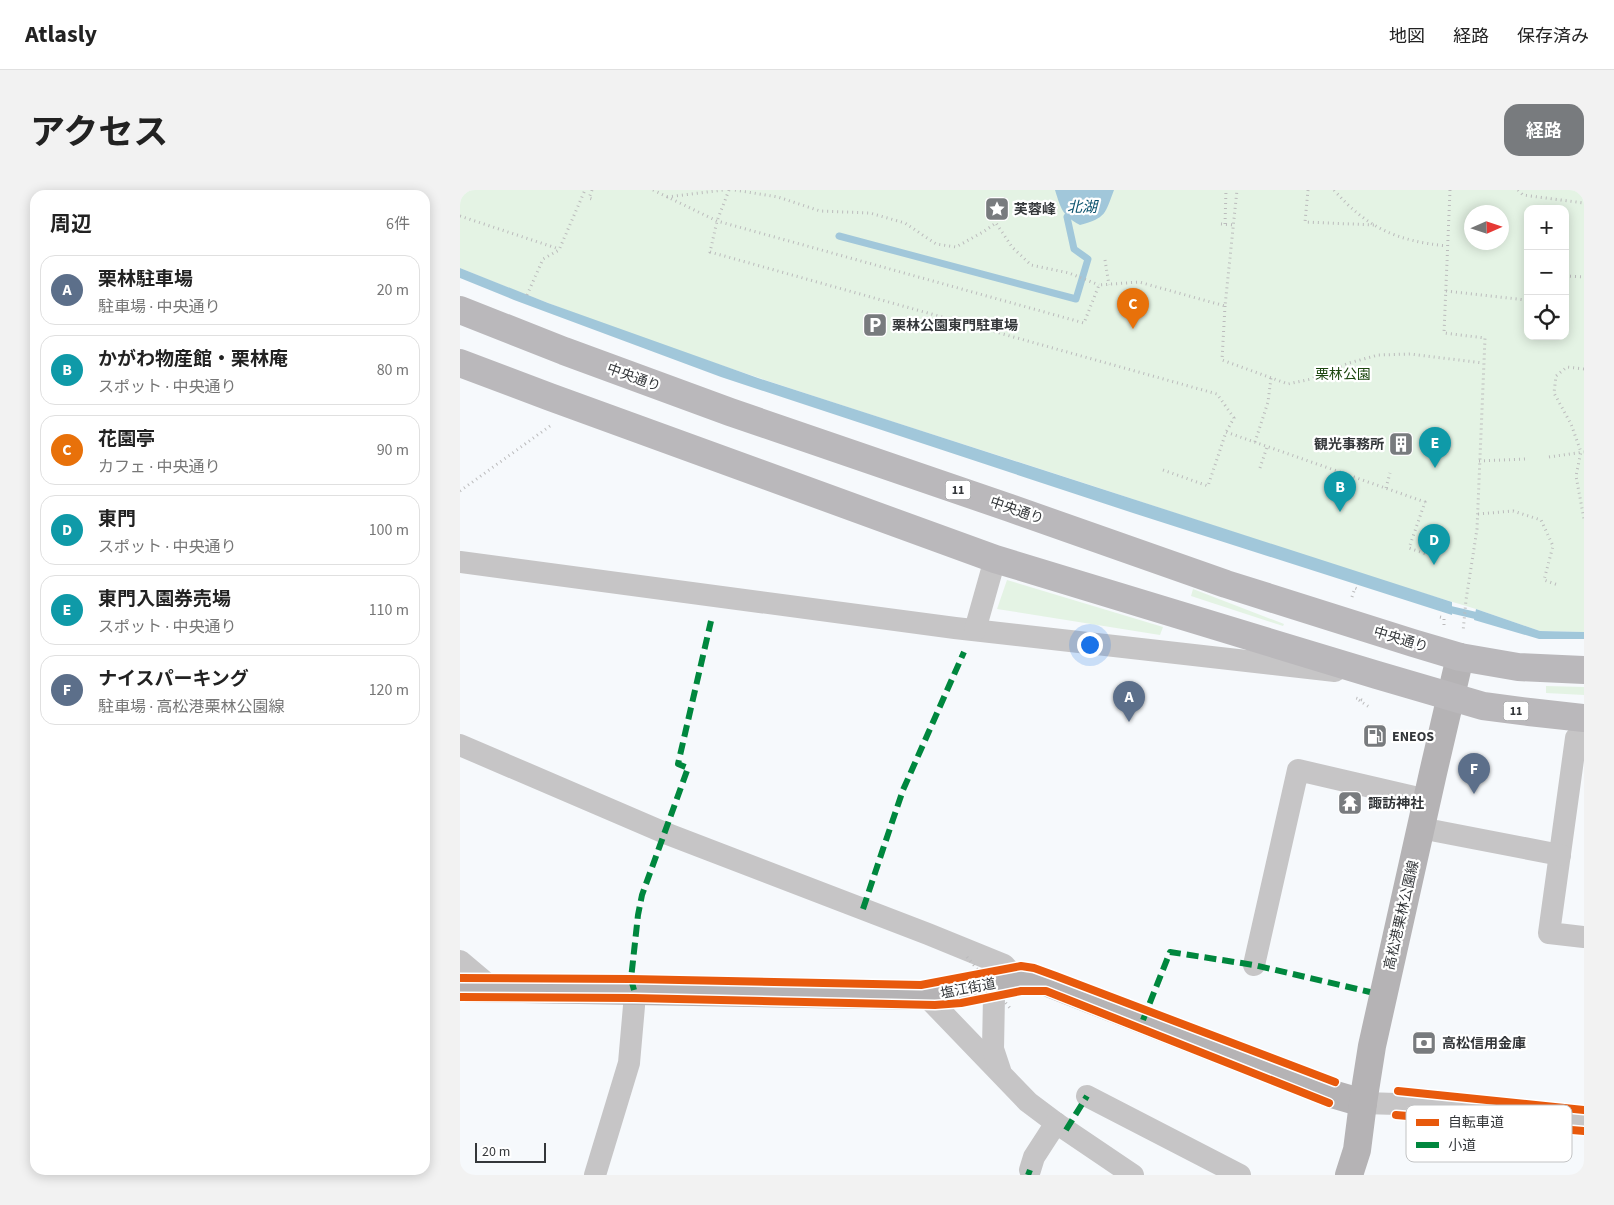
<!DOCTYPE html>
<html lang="ja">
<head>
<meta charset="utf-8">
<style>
  body { margin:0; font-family:"Source Sans 3","Noto Sans JP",sans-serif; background:#f2f2f2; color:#222 }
  .controls { position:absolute; right:15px; top:15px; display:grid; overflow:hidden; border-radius:10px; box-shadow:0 2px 12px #0003 }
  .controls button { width:45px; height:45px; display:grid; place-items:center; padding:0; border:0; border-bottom:1px solid #e0e0e0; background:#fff; color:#222; font:25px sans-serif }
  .compass { position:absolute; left:1004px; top:15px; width:45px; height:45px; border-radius:50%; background:#fff; box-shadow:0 2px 12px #0003; rotate:87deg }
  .scale { position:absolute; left:15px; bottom:12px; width:71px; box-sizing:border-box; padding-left:5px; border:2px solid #34373a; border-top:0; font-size:14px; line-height:18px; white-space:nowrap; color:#34373a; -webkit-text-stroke:4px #fff; paint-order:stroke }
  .you { position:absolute; left:629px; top:454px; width:18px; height:18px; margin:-12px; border:4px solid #fff; border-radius:50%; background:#1a73e8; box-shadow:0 0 0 8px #1a73e833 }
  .badge { display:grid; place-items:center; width:32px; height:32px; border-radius:50%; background:#787b7e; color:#fff; font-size:16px; font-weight:700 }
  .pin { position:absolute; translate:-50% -41px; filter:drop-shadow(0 1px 2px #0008) }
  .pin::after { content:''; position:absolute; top:26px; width:18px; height:15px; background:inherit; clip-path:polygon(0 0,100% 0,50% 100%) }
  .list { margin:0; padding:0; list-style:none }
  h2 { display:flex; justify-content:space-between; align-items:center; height:65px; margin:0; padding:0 20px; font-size:21px }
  h2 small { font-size:16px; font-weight:400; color:#767676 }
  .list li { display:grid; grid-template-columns:32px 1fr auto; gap:15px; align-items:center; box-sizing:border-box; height:70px; margin:0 10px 10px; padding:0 10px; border:1px solid #e0e0e0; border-radius:15px }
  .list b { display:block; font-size:19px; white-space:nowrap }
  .list p { margin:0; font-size:16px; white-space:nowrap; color:#767676 }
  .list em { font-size:16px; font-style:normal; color:#767676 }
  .icon { flex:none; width:28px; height:28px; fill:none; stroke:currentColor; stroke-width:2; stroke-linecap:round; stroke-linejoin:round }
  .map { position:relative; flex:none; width:1124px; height:985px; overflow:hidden; border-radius:15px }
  header { display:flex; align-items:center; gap:30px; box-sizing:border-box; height:70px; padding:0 25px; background:#fff; border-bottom:1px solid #e0e0e0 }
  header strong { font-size:24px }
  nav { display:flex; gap:28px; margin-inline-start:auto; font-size:18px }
  .intro { display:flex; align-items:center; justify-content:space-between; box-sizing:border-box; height:120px; padding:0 30px }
  h1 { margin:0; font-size:35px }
  .button { padding:12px 22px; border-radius:15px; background:#787b7e; color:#fff; font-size:18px; font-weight:700 }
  main { display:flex; gap:30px; padding:0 30px }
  aside { flex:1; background:#fff; border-radius:15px; box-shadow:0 2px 12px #0003 }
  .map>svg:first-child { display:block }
  .green { fill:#e4f3e4; fill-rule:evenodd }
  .water { fill:#a1c7da }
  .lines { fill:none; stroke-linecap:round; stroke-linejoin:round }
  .stream { stroke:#a1c7da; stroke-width:7 }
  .path { stroke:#bbbbbc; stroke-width:3; stroke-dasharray:1 4; stroke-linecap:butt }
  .minor { stroke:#c6c5c6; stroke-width:22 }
  .major { stroke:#b5b3b5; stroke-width:28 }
  .highway { stroke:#bab8bb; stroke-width:28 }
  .path-bridge { stroke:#bbbbbc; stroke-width:3; stroke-dasharray:1 4; stroke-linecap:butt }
  .quiet { stroke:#00873e; stroke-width:6; stroke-dasharray:12 6; stroke-linecap:butt }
  .cycleway-casing { stroke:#fff; stroke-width:11 }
  .cycleway { stroke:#e8590c; stroke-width:8 }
  .labels { text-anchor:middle; stroke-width:4.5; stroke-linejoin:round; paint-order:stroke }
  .shield { fill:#fff; stroke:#717375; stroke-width:1 }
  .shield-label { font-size:12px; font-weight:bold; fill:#34373a }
  .poi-label { font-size:14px; font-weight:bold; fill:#34373a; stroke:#fff; text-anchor:start }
  .park-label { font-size:14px; fill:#1b460e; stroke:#fff }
  .street-label { font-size:14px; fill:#34373a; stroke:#fff }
  .water-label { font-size:15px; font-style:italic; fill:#0a526d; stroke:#fff }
  .key { fill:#fff; stroke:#c2c3c4; stroke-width:1 }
  .key-label { font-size:14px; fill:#34373a }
</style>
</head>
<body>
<header>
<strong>Atlasly</strong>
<nav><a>地図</a><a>経路</a><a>保存済み</a></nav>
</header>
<div class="intro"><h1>アクセス</h1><a class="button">経路</a></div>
<main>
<aside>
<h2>周辺<small>6件</small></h2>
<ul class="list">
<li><span class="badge" style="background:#5c6f8a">A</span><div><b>栗林駐車場</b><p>駐車場 · 中央通り</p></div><em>20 m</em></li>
<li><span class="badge" style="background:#0f9aa8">B</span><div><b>かがわ物産館・栗林庵</b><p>スポット · 中央通り</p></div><em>80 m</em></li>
<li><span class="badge" style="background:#e8710a">C</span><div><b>花園亭</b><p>カフェ · 中央通り</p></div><em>90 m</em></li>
<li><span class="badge" style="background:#0f9aa8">D</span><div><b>東門</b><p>スポット · 中央通り</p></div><em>100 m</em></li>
<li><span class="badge" style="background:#0f9aa8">E</span><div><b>東門入園券売場</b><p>スポット · 中央通り</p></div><em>110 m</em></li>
<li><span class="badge" style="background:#5c6f8a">F</span><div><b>ナイスパーキング</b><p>駐車場 · 高松港栗林公園線</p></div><em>120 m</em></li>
</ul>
</aside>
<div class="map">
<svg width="1124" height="985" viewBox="0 0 1124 985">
  <rect width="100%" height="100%" fill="#f6f9fc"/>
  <g class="green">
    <path d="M 0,0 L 1124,0 L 1124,442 L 1080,441 L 1016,419 C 865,374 715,322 565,274 C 375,213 184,154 0,78 ZM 1068,19 L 1105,19 L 1105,146 L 1068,146 ZM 1012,22 L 1042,22 L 1042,52 L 1012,52 Z"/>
    <path d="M 547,390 L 703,437 L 700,445 L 537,419 Z"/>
    <path d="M 733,399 L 824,434 L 823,436 L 731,406 Z"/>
    <path d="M 1086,496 L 1124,497 L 1124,505 L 1086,503 Z"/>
  </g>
  <g class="water">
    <path d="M 595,0 L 654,0 C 645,24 646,28 620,35 C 602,25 601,19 595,0 Z"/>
    <path d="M 0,78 L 88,113 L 298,188 L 992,412 L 992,425 L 673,323 L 261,187 L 54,110 L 0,88 Z"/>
    <path d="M 1016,419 L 1080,441 L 1124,442 L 1124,449 L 1079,449 L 1014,430 Z"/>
  </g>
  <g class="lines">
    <g class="stream">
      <path d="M 379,46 L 616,109 L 628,69 L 614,59 L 607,27"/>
      <path d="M 984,418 L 1022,427"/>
    </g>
    <g class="path">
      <path d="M 132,0 L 129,8 L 135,10"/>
      <path d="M 193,0 L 257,31 L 624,133 L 639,95 L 679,92 L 765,116 L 777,0"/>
      <path d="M 269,0 L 257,31 L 250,62 L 757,204 L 774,228 L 766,242"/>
      <path d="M 275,0 L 318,7 L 360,21 L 410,23 L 445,33 L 476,54 L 496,57 L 523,42 L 536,33"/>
      <path d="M 848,0 L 845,32 L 914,35"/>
      <path d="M 874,0 C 907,38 937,51 987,56"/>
      <path d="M 990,0 L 984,143 L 1025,148 L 1017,339 L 1006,410 L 1003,442"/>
      <path d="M 1058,0 L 1063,5 L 1124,13"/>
      <path d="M 207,7 L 263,0"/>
      <path d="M 537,19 L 536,33 L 552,57 L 571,75 L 609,83 L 639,95"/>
      <path d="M 0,26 L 99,59"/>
      <path d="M 761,34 L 774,35"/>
      <path d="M 765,34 L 766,0"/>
      <path d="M 645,70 L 649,95"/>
      <path d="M 1105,86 L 1124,87"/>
      <path d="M 986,101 L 1066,110 L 1068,90"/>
      <path d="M 67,105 L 83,69 L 99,60 L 125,0"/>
      <path d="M 765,116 L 762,170 L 828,194 L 851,189 L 889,173 L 918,165 L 950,164 L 1023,173"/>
      <path d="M 1124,179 L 1107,177 L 1096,186 L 1094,203 L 1111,234 L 1121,262 L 1116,286 L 1124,329"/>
      <path d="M 795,252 L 808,212 L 811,188"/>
      <path d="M 1089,267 L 1124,262"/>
      <path d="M 1019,271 L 1065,269"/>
      <path d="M 800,278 L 807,257"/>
      <path d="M 703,280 L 748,296 L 766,242 L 965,312 L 949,358 L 966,364"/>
      <path d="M 926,298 L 930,283"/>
      <path d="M 0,301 L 90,236"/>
      <path d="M 1018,324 L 1053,321 L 1081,330 L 1093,356 L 1084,390 L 1098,395"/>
      <path d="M 892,407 L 895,398 L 900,400"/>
      <path d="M 980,427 L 984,428 L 984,437"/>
      <path d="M 902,510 L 896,508 L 909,517"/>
    </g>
    <g class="minor">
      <path d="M 0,372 L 495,438 L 875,481"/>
      <path d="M 515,440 L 535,369"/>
      <path d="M 1116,548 L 1089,743 L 1124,747"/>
      <path d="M 0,555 L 205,643 L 468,744 L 544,775 L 557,789"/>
      <path d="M 976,641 L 1100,665"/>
      <path d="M 0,771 L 32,798"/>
      <path d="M 794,775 L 838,580 L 967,610"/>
      <path d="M 466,806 L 568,912 L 596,933 L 673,985"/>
      <path d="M 540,880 L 533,859 L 534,806 L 541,792"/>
      <path d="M 627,906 L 780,985"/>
      <path d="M 903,913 L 937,914 L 1124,930"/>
      <path d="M 570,980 L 574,967 L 596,933"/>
      <path d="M 135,985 L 169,873 L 174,816 L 174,800"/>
    </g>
    <g class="major">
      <path d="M 0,798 L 466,806 L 557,789 L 569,788 L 583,791 L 872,904 L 903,913"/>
      <path d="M 889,985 L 897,960 L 903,913 L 912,856 L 973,583 L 1000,467"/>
    </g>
    <g class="highway">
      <path d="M 0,120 L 104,161 L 270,222 L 550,318 L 766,394 L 953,453 L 1000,467 L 1058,477 L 1124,480"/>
      <path d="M 0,173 L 90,207 L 535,369 L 917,485 L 1023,516 L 1069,522 L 1124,528"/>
    </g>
    <path class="path-bridge" d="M 507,767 L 550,818"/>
    <g class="quiet">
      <path d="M 403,719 L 423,659 L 443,600 L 504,462"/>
      <path d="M 174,800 L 171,789 L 178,725 L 182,705 L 228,578 L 218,574 L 251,431"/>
      <path d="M 683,830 L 710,762 L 794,775 L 910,802"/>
      <path d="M 606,940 L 627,906"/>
      <path d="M 568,985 L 570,980"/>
    </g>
    <defs>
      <g id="cycleway">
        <path d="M 0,788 L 171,789 L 461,795 L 561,776 L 574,778 L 596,786 L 875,892"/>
        <path d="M 0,807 L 174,808 L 475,815 L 501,813 L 561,801 L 586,801 L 869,913"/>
        <path d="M 938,901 L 1124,920"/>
        <path d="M 936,925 L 1124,941"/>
      </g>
    </defs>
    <use href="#cycleway" class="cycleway-casing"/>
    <use href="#cycleway" class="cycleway"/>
  </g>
  <defs>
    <symbol id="sight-square" viewBox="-11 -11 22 22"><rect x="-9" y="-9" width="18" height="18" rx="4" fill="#787b7e" stroke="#fff"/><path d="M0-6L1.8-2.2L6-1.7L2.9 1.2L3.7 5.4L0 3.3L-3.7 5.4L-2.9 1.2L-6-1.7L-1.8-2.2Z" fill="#fff"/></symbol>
    <symbol id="parking-square" viewBox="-11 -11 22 22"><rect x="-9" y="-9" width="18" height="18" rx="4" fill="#787b7e" stroke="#fff"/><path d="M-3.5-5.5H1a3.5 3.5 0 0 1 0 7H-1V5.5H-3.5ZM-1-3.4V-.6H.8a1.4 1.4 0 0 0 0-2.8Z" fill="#fff"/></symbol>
    <symbol id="building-square" viewBox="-11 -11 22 22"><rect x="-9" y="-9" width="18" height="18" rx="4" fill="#787b7e" stroke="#fff"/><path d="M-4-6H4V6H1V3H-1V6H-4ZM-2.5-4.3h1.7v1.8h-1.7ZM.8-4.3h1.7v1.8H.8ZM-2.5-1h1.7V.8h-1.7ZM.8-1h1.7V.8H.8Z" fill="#fff"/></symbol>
    <symbol id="fuel-square" viewBox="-11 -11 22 22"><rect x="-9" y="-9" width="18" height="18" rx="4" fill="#787b7e" stroke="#fff"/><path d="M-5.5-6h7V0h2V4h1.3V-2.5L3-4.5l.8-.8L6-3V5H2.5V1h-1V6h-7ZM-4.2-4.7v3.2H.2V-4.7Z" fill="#fff"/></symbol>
    <symbol id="temple-square" viewBox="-11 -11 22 22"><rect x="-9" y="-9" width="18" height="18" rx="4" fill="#787b7e" stroke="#fff"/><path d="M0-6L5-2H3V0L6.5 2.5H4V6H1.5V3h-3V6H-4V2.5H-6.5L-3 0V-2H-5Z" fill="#fff"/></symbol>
    <symbol id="bank-square" viewBox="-11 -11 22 22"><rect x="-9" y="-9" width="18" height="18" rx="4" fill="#787b7e" stroke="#fff"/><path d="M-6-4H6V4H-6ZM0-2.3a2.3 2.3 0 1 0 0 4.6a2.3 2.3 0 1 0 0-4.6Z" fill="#fff"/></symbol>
  </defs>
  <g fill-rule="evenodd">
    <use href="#sight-square" x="523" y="5" width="28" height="28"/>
    <use href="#parking-square" x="401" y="121" width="28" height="28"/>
    <use href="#building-square" x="927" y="240" width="28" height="28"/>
    <use href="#fuel-square" x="901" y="532" width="28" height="28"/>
    <use href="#temple-square" x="876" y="599" width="28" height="28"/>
    <use href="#bank-square" x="950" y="839" width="28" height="28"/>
  </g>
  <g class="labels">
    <g class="shield">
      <rect x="485.5" y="290.5" width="25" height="19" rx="4"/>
      <rect x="1043.5" y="511.5" width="25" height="19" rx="4"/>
    </g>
    <g class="shield-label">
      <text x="498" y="304">11</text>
      <text x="1056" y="525">11</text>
    </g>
    <g class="poi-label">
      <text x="554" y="24">芙蓉峰</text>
      <text x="432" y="140">栗林公園東門駐車場</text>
      <text x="924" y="259" text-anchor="end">観光事務所</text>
      <text x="932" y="551">ENEOS</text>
      <text x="908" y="618">諏訪神社</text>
      <text x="982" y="858">高松信用金庫</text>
    </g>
    <g class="park-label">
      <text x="883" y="189">栗林公園</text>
    </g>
    <g class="street-label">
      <text transform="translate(174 187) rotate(20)" y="5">中央通り</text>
      <text transform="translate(557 320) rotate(19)" y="5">中央通り</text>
      <text transform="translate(941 449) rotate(17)" y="5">中央通り</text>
      <text transform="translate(941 725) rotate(-77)" y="5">高松港栗林公園線</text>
      <text transform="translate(508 798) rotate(-11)" y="5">塩江街道</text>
    </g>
    <g class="water-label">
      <text x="622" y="22">北湖</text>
    </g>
  </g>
  <rect x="946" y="915" width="166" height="57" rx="8" class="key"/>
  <rect x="956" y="929" width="23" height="7" fill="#e8590c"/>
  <rect x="956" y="952" width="23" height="6" fill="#00873e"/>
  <g class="key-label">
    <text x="988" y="937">自転車道</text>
    <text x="988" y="960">小道</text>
  </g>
</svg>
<div class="controls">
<button>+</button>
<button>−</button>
<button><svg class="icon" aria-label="locate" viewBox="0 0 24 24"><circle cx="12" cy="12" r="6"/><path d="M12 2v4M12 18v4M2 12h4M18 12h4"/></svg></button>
</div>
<svg class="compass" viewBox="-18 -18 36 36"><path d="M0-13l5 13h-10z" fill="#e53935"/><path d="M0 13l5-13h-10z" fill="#767676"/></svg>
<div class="scale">20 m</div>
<div class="you"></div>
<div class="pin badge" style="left:669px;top:532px;background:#5c6f8a">A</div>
<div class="pin badge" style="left:880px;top:322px;background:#0f9aa8">B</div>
<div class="pin badge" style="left:673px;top:139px;background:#e8710a">C</div>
<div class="pin badge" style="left:974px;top:375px;background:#0f9aa8">D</div>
<div class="pin badge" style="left:975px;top:278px;background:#0f9aa8">E</div>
<div class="pin badge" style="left:1014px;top:604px;background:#5c6f8a">F</div>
</div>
</main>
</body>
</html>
